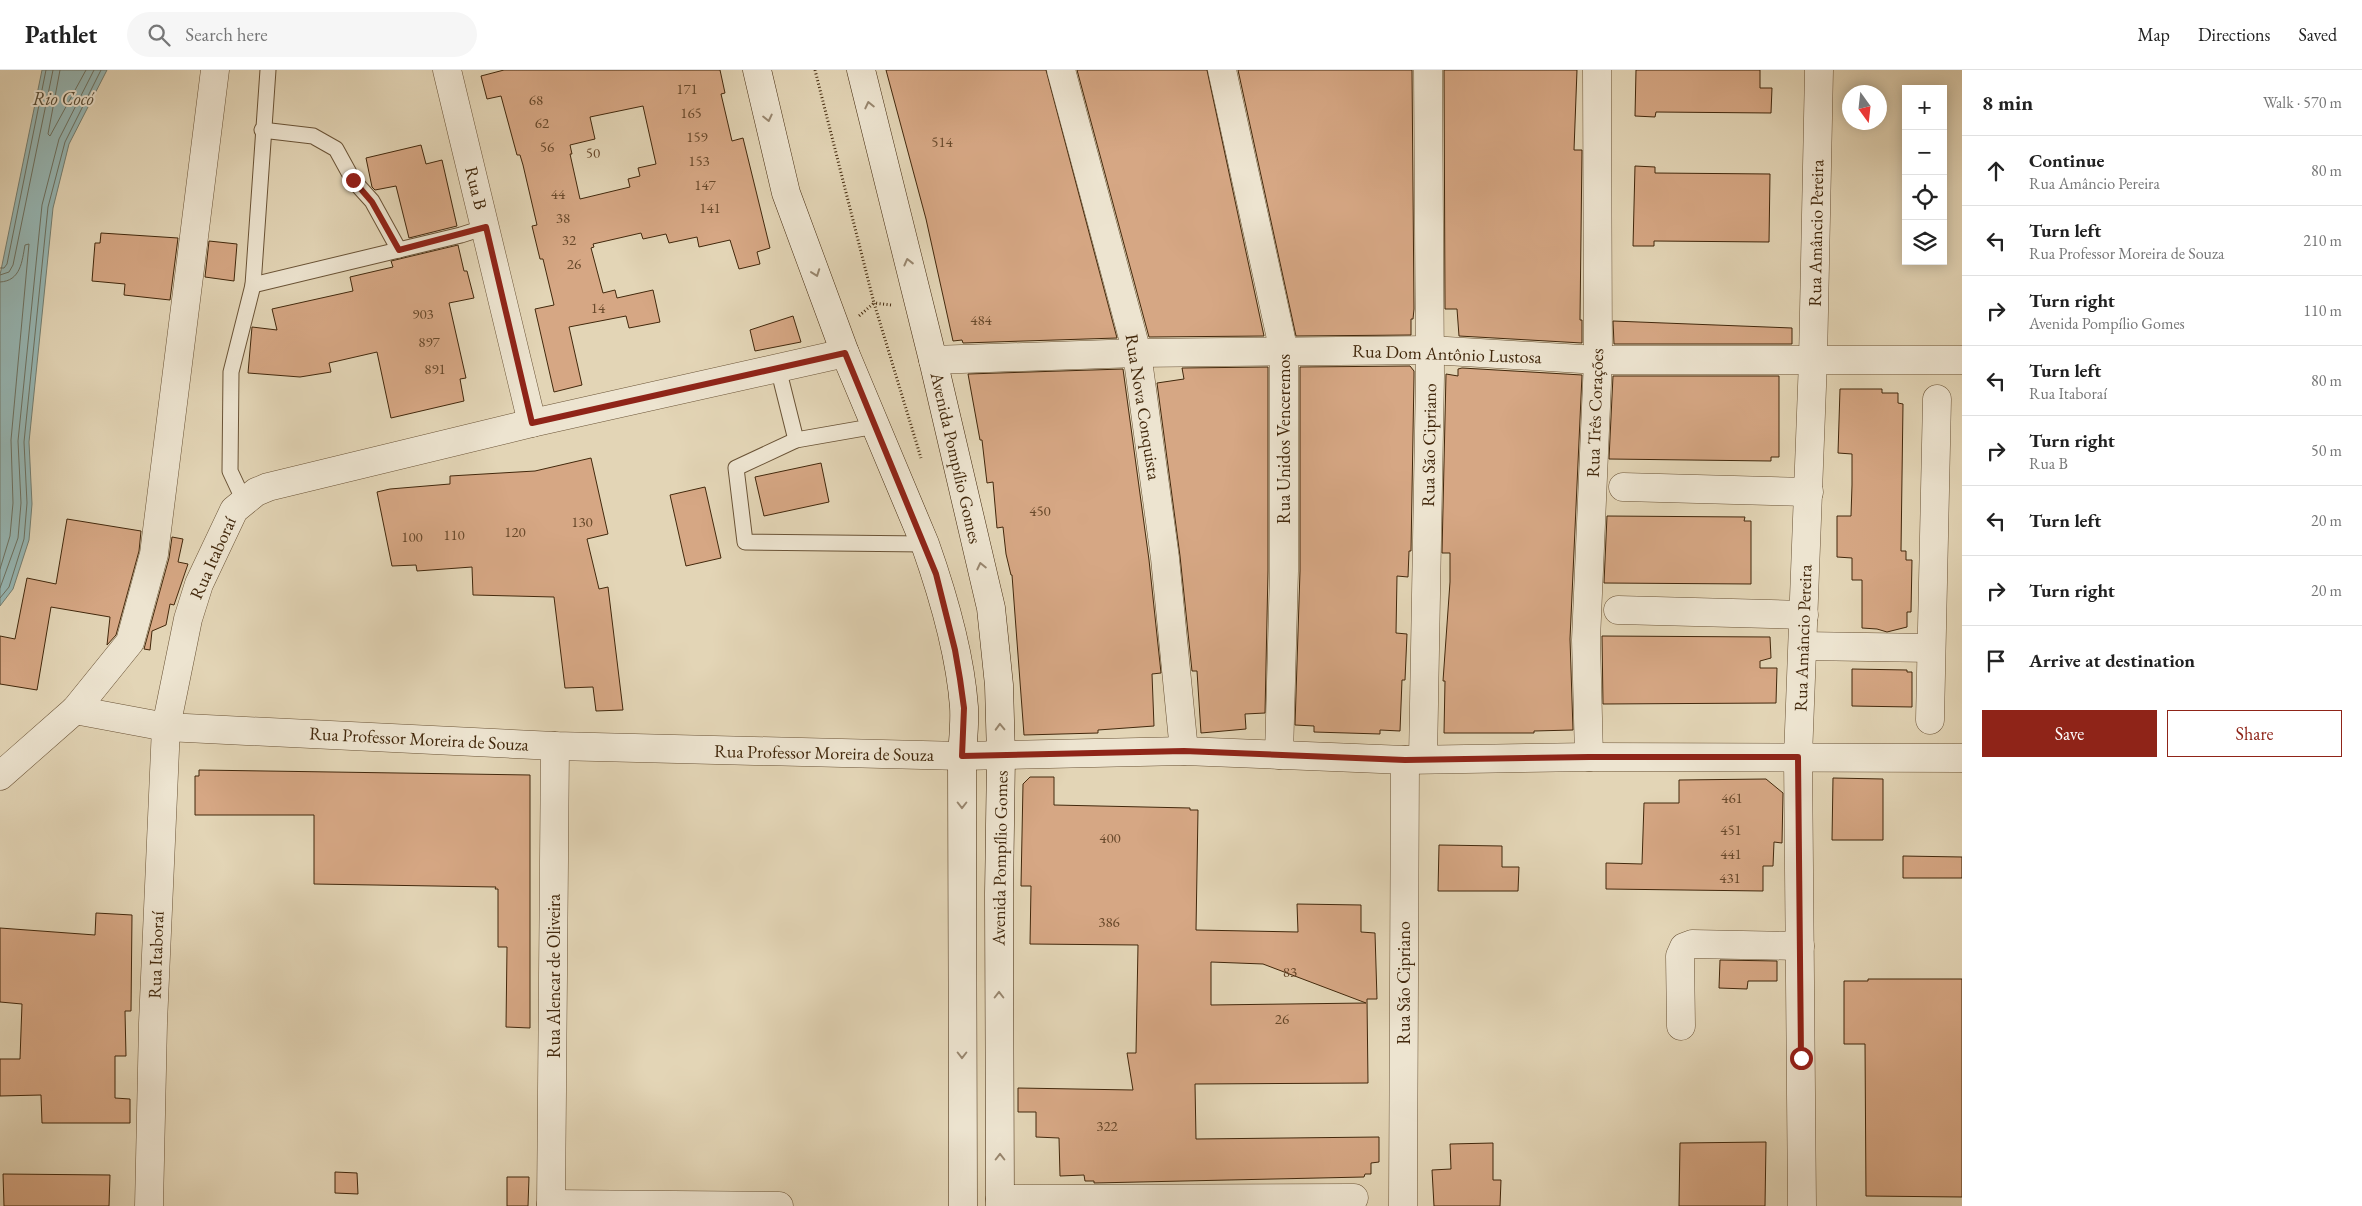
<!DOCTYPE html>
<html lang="en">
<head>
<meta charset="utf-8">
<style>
  body { margin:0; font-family:"EB Garamond",serif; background:#f6f6f6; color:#222 }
  .controls { position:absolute; right:15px; top:15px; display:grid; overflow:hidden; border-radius:0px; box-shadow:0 2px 12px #0003 }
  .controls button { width:45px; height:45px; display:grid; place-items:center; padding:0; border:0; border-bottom:1px solid #e0e0e0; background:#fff; color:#222; font:25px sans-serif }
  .compass { position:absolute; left:1842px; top:15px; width:45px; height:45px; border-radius:50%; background:#fff; box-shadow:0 2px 12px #0003; rotate:165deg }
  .stop { position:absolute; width:15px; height:15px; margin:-11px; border:4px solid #8f2418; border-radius:50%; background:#fff }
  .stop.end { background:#8f2418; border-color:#fff; box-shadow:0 1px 5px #0008 }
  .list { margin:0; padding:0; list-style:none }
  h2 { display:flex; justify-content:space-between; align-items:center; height:65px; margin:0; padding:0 20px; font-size:21px }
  h2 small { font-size:16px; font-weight:400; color:#767676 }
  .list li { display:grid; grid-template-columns:32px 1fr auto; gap:15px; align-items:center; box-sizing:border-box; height:70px; padding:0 20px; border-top:1px solid #e0e0e0 }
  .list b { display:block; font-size:19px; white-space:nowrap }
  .list p { margin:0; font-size:16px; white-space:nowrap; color:#767676 }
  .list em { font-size:16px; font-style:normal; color:#767676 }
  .actions { display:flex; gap:10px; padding:15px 20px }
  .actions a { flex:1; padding:11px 0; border:1px solid #8f2418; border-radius:0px; text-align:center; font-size:18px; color:#8f2418 }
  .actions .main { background:#8f2418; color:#fff }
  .icon { flex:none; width:28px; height:28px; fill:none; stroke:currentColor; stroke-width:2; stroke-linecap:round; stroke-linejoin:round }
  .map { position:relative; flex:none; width:1962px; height:1136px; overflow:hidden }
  header { display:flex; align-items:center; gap:30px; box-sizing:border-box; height:70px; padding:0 25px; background:#fff; border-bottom:1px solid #e0e0e0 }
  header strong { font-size:24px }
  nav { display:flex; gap:28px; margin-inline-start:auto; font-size:18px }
  .search { width:350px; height:45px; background:#f6f6f6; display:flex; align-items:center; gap:12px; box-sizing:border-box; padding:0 18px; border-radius:28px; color:#767676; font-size:19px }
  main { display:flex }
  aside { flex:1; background:#fff }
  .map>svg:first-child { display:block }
  .water { fill:#96b7b5; stroke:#747e71 }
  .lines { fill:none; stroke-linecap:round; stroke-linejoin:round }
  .shore { stroke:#6c7060; stroke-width:1 }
  .building { fill:#d6a784; stroke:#42280c; fill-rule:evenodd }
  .service-casing { stroke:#6a5336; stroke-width:17 }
  .minor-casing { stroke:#6a5336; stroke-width:29 }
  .tertiary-casing { stroke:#6a5336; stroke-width:29 }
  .secondary-casing { stroke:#42280c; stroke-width:29 }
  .path { stroke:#42280c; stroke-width:3; stroke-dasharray:1 2.5; stroke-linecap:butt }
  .service { stroke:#ede4d0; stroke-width:15 }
  .minor { stroke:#ede4d0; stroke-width:28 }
  .tertiary { stroke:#ede4d0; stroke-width:28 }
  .secondary { stroke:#ede4d0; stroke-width:28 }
  .oneway { stroke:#98866e }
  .route { stroke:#8f2418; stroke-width:6 }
  .labels { text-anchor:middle; stroke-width:4; stroke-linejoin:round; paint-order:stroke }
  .number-label { font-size:15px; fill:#67482a }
  .street-label { font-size:18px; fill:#42280c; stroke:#ede4d0 }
  .water-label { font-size:19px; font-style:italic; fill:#574c36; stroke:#ede4d0 }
</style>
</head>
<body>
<header>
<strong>Pathlet</strong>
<div class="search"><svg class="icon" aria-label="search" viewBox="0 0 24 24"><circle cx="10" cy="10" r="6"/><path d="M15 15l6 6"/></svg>Search here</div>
<nav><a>Map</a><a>Directions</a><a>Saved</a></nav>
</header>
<main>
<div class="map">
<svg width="1962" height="1136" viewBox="0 0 1962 1136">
  <rect width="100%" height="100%" fill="#e3d5b6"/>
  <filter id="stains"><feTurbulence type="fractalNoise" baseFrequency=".004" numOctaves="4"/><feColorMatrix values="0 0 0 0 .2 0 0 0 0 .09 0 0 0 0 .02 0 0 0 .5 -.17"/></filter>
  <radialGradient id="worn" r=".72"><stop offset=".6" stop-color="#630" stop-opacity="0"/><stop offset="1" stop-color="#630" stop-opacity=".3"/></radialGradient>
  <path class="water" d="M 42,0 L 107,0 L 69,74 L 53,138 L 29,372 L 32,434 L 29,470 L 13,519 L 0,536 L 0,205 Z"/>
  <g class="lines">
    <g class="shore">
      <path d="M 60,0 L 48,64 L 50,66 L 86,0"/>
      <path d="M 0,198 L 4,198 L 7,194 L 46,0"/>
      <path d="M 0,205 L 9,202 L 13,195 L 53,0"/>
      <path d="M 0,212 C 21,211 22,191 25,175 L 29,174 L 11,370 L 13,433 L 10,466 L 0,499"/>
      <path d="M 0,518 L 18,468 L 21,433 L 18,371 L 42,135 L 59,69 L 94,0"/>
      <path d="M 0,528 L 9,517 L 24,469 L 27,433 L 24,372 L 48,137 L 65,72 L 101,0"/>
    </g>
  </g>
  <g class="building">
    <path d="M 504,0 L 720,0 L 725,23 L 721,24 L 732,71 L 743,68 L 770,178 L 757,182 L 760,194 L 739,199 L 730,170 L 699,177 L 697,167 L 669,173 L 666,164 L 643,169 L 641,163 L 593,174 L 594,177 L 591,178 L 603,223 L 615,220 L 617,228 L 653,220 L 660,252 L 629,258 L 626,246 L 569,257 L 582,315 L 554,322 L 535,239 L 554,235 L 543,189 L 540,189 L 532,156 L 537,155 L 523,95 L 520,85 L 517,85 L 501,26 L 487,29 L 481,6 ZM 643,36 L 656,94 L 638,98 L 640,106 L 628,109 L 630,117 L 580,129 L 570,84 L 572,84 L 570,75 L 595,69 L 590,47 Z"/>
    <path d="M 886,0 L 1046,0 L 1117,268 L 963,273 L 962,270 L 953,271 L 926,149 Z"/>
    <path d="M 1077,0 L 1207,0 L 1264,266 L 1149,267 Z"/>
    <path d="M 1238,0 L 1412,0 L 1414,239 L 1413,249 L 1411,249 L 1411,265 L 1296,266 Z"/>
    <path d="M 1444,0 L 1577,0 L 1574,80 L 1582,80 L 1580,250 L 1582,250 L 1582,273 L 1459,266 L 1457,239 L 1445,239 Z"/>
    <path d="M 1636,0 L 1760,0 L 1760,18 L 1772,18 L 1771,43 L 1656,42 L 1655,47 L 1635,46 Z"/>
    <path d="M 421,75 L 426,94 L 442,90 L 457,156 L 409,168 L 396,116 L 375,120 L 372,117 L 366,88 Z"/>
    <path d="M 1635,96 L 1655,97 L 1655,103 L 1770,104 L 1769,172 L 1654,171 L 1654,176 L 1633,176 Z"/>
    <path d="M 101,163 L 178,168 L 170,230 L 124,225 L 125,214 L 92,211 L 95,173 L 100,173 Z"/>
    <path d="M 209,171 L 237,174 L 234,211 L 205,207 Z"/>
    <path d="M 458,175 L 464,201 L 467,201 L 474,228 L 449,233 L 466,308 L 460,309 L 464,331 L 391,348 L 377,282 L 329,293 L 331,302 L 300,307 L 248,303 L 252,257 L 277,260 L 272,239 L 353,221 L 350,207 L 393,197 L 391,191 Z"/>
    <path d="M 793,246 L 801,272 L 755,281 L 750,260 Z"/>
    <path d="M 1613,251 L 1792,258 L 1792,274 L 1614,274 Z"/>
    <path d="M 1410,296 L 1414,301 L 1414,306 L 1411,481 L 1409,481 L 1408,507 L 1397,506 L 1396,563 L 1407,564 L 1405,610 L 1402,610 L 1400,661 L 1380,660 L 1380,664 L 1314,662 L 1314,656 L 1295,655 L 1300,501 L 1300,297 Z"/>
    <path d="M 1268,297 L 1268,501 L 1265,643 L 1245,644 L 1246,659 L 1201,663 L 1197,601 L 1192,601 L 1180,486 L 1157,313 L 1184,309 L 1182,298 Z"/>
    <path d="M 1462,298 L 1582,305 L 1570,569 L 1573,660 L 1534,661 L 1534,663 L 1444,663 L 1445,611 L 1443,611 L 1450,512 L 1450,483 L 1442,483 L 1446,304 L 1458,306 L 1458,299 Z"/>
    <path d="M 1123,299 L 1149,490 L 1161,603 L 1152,604 L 1154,656 L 1098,660 L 1098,663 L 1024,665 L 1012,505 L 1011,505 L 1006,484 L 1003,457 L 997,458 L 993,412 L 987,413 L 982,370 L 980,370 L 968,304 Z"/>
    <path d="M 1613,306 L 1779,306 L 1779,387 L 1771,387 L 1771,391 L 1609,389 Z"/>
    <path d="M 1840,319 L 1882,319 L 1882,323 L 1898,323 L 1898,333 L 1903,334 L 1901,481 L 1906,481 L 1906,490 L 1912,490 L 1911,542 L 1907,542 L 1907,557 L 1887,562 L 1877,559 L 1862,558 L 1862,510 L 1852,510 L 1852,488 L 1837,487 L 1837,446 L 1851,446 L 1852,415 L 1852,384 L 1838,383 Z"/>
    <path d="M 591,388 L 608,464 L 587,469 L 599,519 L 608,517 L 623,640 L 596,641 L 593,617 L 565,618 L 554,527 L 473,525 L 472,497 L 417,501 L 416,495 L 392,496 L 377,422 L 390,419 L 450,414 L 450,406 L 535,401 Z"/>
    <path d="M 821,393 L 829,432 L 764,446 L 755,407 Z"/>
    <path d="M 705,417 L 721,488 L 686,496 L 670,425 Z"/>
    <path d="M 1607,446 L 1745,447 L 1744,451 L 1751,451 L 1751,514 L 1604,513 Z"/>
    <path d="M 67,449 L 141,461 L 139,481 L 116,565 L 107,575 L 110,547 L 51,537 L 37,620 L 0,614 L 0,566 L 15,569 L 27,508 L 56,514 Z"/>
    <path d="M 172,467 L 183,469 L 178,492 L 188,494 L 174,535 L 170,534 L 166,555 L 152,561 L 150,580 L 144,579 L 169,488 Z"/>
    <path d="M 1602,566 L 1770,567 L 1771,588 L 1760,591 L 1760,598 L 1777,598 L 1776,633 L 1603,634 Z"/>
    <path d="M 1852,599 L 1907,600 L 1907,602 L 1912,602 L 1912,637 L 1852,636 Z"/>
    <path d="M 199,700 L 530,705 L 530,958 L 506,957 L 507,877 L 498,877 L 498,819 L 495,819 L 496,817 L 314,814 L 314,745 L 195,745 L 195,706 L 199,706 Z"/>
    <path d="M 1030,707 L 1054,707 L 1054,735 L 1190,738 L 1190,740 L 1198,740 L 1196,860 L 1298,862 L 1297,834 L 1361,835 L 1361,862 L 1375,863 L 1377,929 L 1367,929 L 1368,1013 L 1195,1014 L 1196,1069 L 1379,1067 L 1379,1092 L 1371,1093 L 1371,1104 L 1365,1104 L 1364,1107 L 1094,1113 L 1094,1111 L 1085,1111 L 1084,1105 L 1060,1106 L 1059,1068 L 1036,1067 L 1036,1042 L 1018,1042 L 1018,1018 L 1133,1020 L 1127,983 L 1136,983 L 1138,875 L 1030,874 L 1031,816 L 1021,816 L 1023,714 ZM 1211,892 L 1263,894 L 1366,933 L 1211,935 Z"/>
    <path d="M 1833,708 L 1883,709 L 1883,770 L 1832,770 Z"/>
    <path d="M 1766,709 L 1783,723 L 1782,773 L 1774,772 L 1773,796 L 1763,796 L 1763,821 L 1606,819 L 1606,793 L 1642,794 L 1644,733 L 1679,733 L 1679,710 Z"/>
    <path d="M 1439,775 L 1502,776 L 1502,797 L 1519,797 L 1518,821 L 1438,821 Z"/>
    <path d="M 1903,786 L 1962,787 L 1962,808 L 1903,808 Z"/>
    <path d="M 96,843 L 132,845 L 131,941 L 125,941 L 126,986 L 115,986 L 115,1028 L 130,1029 L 130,1053 L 42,1053 L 41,1025 L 0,1026 L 0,989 L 20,989 L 22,934 L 0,932 L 0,858 L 95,865 Z"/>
    <path d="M 1720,890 L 1777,891 L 1777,911 L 1748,911 L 1747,919 L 1719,918 Z"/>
    <path d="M 1868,909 L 1962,909 L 1962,1127 L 1866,1126 L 1865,974 L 1844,974 L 1844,911 L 1868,911 Z"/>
    <path d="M 1766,1072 L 1765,1136 L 1679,1136 L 1680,1073 Z"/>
    <path d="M 1493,1073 L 1493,1110 L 1501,1110 L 1500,1136 L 1434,1136 L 1432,1100 L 1451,1099 L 1450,1074 Z"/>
    <path d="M 335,1102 L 357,1103 L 358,1124 L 335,1123 Z"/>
    <path d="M 3,1104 L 110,1105 L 109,1136 L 4,1136 Z"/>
    <path d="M 507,1107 L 529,1107 L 528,1136 L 507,1136 Z"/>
  </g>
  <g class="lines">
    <defs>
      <g id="service">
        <path d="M 262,60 L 313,66 L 336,79 L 353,110 L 372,131 L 399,180"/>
        <path d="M 253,215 L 461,165 L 486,157"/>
        <path d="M 778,298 L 796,370"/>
        <path d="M 876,356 L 796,370 L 736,398 L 745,472 L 925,474"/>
        <path d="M 244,431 L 230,401 L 231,302 L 253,215 L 268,0"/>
      </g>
      <g id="minor">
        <path d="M 447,0 L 532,353"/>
        <path d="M 1061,0 L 1137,283 L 1165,488 L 1184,681"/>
        <path d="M 1222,0 L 1284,282 L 1284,501 L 1279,685"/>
        <path d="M 933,290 L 1137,283 L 1430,280 L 1598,290 L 1962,290"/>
        <path d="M 1623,417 L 1809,422"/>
        <path d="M 1618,540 L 1804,545"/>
        <path d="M 1803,576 L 1931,578"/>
        <path d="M 75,640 L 166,657 L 555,676 L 962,686 L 1184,681 L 1405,690 L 1589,687 L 1962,688"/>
        <path d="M 1930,650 L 1937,329"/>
        <path d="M 1589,687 L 1586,570 L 1598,290 L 1597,0"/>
        <path d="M 1423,689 L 1430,306 L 1428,0"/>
        <path d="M 0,706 L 75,640 L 130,572 L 154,484 L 215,0"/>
        <path d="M 1681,956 L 1680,886 L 1684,877 L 1692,874 L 1800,876"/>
        <path d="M 1000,1129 L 1354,1128"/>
        <path d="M 551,1134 L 779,1136"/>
        <path d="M 149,1136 L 153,953 L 166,657 L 188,549 L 199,514 L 234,440 L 256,422 L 268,417 L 532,353 L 845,283"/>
        <path d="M 551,1136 L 555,676"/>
        <path d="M 1403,1136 L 1405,690"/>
      </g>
      <path id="tertiary" d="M 1802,1136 L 1798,687 L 1813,290 L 1819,0"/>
      <g id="secondary">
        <path d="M 757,0 L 786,123 L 845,283 L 925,474 C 943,525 960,582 964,637 C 965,653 963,670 962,686 L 963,1136"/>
        <path d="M 861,0 L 933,290 L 991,538 L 999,615 L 1001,686 L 999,824 L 1000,1136"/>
      </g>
    </defs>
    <use href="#service" class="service-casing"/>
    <use href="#minor" class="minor-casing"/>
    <use href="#tertiary" class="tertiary-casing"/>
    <use href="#secondary" class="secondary-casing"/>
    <g class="path">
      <path d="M 815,0 L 874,233 L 859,246"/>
      <path d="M 891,235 L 874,233 L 921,388"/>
    </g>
    <use href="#service" class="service"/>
    <use href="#minor" class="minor"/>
    <use href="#tertiary" class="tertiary"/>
    <use href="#secondary" class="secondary"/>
  </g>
  <defs><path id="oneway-chevron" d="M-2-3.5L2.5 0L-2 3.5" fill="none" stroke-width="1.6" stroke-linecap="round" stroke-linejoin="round" transform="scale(1.25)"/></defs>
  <g class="oneway">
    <use href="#oneway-chevron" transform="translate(869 35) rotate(-103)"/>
    <use href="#oneway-chevron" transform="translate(768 48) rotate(77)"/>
    <use href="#oneway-chevron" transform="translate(908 192) rotate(-104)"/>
    <use href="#oneway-chevron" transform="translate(816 203) rotate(70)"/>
    <use href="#oneway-chevron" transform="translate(981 496) rotate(-103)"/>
    <use href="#oneway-chevron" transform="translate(1000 657) rotate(-92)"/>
    <use href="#oneway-chevron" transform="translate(962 735) rotate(90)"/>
    <use href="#oneway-chevron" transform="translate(999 925) rotate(-90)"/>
    <use href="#oneway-chevron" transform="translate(962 985) rotate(90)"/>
    <use href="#oneway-chevron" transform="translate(1000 1087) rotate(-90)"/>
  </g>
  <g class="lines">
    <path class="route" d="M 353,110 L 372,132 L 399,180 L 486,157 L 532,353 L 845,283 L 936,504 L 955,580 L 960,609 L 964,638 L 962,686 L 1184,681 L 1405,690 L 1589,687 L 1798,687 L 1801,988"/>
  </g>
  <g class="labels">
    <g class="number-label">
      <text x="687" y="24">171</text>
      <text x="536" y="35">68</text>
      <text x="691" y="48">165</text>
      <text x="542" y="58">62</text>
      <text x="697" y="72">159</text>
      <text x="942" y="77">514</text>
      <text x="547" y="82">56</text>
      <text x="593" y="88">50</text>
      <text x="699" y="96">153</text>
      <text x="705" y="120">147</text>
      <text x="558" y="129">44</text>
      <text x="710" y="143">141</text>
      <text x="563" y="153">38</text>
      <text x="569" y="175">32</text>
      <text x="574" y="199">26</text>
      <text x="598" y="243">14</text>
      <text x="423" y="249">903</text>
      <text x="981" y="255">484</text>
      <text x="429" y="277">897</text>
      <text x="435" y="304">891</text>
      <text x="1040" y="446">450</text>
      <text x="582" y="457">130</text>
      <text x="515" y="467">120</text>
      <text x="454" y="470">110</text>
      <text x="412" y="472">100</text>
      <text x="1732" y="733">461</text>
      <text x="1731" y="765">451</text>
      <text x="1110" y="773">400</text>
      <text x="1731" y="789">441</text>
      <text x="1730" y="813">431</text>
      <text x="1109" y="857">386</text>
      <text x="1290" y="907">83</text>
      <text x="1282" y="954">26</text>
      <text x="1107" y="1061">322</text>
    </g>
    <g class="street-label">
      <text transform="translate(476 118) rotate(76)" y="6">Rua B</text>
      <text transform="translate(1816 163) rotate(-89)" y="6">Rua Amâncio Pereira</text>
      <text transform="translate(1447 284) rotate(2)" y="6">Rua Dom Antônio Lustosa</text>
      <text transform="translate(1143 337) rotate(81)" y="6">Rua Nova Conquista</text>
      <text transform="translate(1595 343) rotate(-88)" y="6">Rua Três Corações</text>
      <text transform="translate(1284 369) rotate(-90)" y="6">Rua Unidos Venceremos</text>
      <text transform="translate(1429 375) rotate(-89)" y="6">Rua São Cipriano</text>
      <text transform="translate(956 388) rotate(77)" y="6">Avenida Pompílio Gomes</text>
      <text transform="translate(213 488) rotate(-66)" y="6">Rua Itaboraí</text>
      <text transform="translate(1803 568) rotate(-88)" y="6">Rua Amâncio Pereira</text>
      <text transform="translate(419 669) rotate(3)" y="6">Rua Professor Moreira de Souza</text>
      <text transform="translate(824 683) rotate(1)" y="6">Rua Professor Moreira de Souza</text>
      <text transform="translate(1000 788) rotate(-89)" y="6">Avenida Pompílio Gomes</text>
      <text transform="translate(156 885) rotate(-88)" y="6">Rua Itaboraí</text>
      <text transform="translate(554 906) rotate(-90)" y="6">Rua Alencar de Oliveira</text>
      <text transform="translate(1404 913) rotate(-90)" y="6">Rua São Cipriano</text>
    </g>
    <g class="water-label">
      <text x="63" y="35">Rio Cocó</text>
    </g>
  </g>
  <rect width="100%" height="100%" filter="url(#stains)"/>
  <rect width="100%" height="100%" fill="url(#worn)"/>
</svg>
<div class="controls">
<button>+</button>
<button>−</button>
<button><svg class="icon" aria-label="locate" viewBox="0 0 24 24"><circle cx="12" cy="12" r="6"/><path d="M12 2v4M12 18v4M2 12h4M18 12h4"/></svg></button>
<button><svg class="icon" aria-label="layers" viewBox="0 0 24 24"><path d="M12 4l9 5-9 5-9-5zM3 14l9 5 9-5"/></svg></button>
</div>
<svg class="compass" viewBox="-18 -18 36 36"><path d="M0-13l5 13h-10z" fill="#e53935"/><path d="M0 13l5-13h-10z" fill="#767676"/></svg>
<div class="stop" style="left:1801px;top:988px"></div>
<div class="stop end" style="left:353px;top:110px"></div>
</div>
<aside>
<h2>8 min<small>Walk · 570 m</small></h2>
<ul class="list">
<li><svg class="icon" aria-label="ahead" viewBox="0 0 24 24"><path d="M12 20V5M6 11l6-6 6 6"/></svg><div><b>Continue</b><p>Rua Amâncio Pereira</p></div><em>80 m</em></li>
<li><svg class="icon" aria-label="left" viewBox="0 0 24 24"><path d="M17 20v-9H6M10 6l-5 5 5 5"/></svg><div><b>Turn left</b><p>Rua Professor Moreira de Souza</p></div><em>210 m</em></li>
<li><svg class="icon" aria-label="right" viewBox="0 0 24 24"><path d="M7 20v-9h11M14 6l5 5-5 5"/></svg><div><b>Turn right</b><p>Avenida Pompílio Gomes</p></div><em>110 m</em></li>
<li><svg class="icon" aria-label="left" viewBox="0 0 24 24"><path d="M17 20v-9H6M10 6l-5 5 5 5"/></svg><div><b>Turn left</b><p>Rua Itaboraí</p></div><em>80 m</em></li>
<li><svg class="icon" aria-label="right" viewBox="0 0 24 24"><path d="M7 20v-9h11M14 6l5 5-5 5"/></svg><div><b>Turn right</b><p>Rua B</p></div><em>50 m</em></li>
<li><svg class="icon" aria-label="left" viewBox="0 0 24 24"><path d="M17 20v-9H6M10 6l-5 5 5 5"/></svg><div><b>Turn left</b></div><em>20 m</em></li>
<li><svg class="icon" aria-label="right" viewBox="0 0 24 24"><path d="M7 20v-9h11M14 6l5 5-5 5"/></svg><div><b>Turn right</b></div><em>20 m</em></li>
<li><svg class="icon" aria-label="arrive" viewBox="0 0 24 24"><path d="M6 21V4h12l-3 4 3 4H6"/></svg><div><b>Arrive at destination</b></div></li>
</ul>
<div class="actions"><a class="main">Save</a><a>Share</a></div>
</aside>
</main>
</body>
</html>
